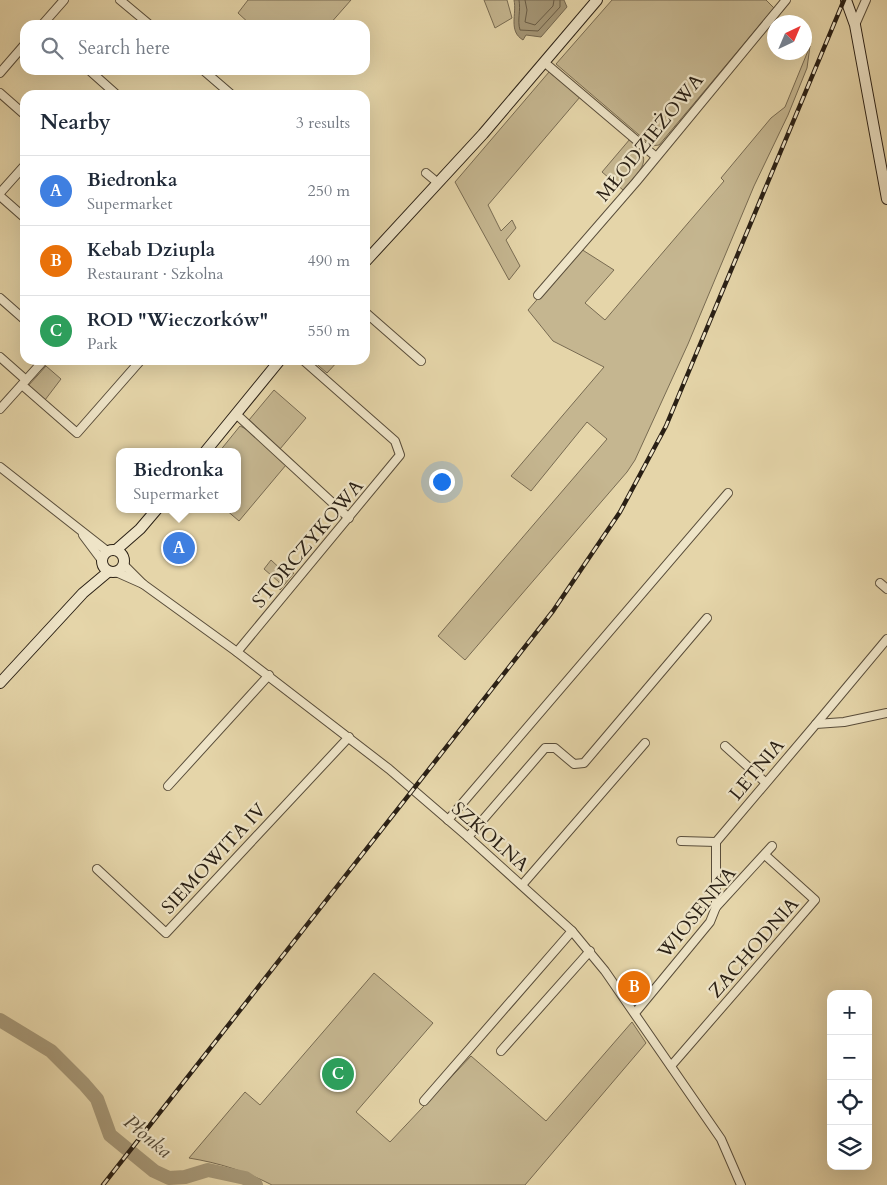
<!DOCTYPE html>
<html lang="en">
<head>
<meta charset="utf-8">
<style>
  body { margin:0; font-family:Cardo,serif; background:#f6f6f7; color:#1f2937 }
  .controls { position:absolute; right:15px; bottom:15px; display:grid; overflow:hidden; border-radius:10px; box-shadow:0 5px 20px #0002 }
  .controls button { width:45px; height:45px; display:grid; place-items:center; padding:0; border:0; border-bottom:1px solid #e0e1e3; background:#fff; color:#1f2937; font:25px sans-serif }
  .compass { position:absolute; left:767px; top:15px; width:45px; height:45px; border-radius:50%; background:#fff; box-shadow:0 5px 20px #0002; rotate:44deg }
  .you { position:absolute; left:441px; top:481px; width:18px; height:18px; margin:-12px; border:4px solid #fff; border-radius:50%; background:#1a73e8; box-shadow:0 0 0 8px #1a73e833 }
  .badge { display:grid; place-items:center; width:32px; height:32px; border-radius:50%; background:#0b8043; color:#fff; font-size:16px; font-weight:700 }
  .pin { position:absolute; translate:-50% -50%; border:2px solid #fff; box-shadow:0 1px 5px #0006 }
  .popup { position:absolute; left:116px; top:448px; width:125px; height:65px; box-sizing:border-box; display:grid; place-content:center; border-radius:10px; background:#fff; filter:drop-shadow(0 1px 4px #0005); font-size:16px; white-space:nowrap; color:#747a83 }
  .popup b { font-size:19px; color:#1f2937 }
  .popup::after { content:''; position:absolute; left:50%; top:100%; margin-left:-10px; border:10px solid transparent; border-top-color:#fff }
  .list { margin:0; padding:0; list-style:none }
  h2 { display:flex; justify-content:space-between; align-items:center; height:65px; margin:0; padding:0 20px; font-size:21px }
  h2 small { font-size:16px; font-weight:400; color:#747a83 }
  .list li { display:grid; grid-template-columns:32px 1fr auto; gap:15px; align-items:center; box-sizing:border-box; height:70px; padding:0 20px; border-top:1px solid #e0e1e3 }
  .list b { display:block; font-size:19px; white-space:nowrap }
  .list p { margin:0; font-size:16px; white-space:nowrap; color:#747a83 }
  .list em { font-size:16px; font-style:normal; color:#747a83 }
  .icon { flex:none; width:28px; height:28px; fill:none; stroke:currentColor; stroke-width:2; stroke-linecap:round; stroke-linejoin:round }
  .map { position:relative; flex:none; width:887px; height:1185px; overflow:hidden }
  .search { position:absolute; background:#fff; box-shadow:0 5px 20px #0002; left:20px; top:20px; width:350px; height:55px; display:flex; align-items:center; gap:12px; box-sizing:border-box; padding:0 18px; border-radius:15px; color:#747a83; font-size:19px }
  .panel { position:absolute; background:#fff; box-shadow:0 5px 20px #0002; left:20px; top:90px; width:350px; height:275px; border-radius:15px }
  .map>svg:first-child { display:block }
  .green { fill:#c5b690; stroke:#786b52 }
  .water { fill:#a59777; stroke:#746750 }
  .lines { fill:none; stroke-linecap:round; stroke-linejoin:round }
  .shore { stroke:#685c46; stroke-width:1 }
  .river { stroke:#a59777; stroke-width:14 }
  .street-casing { stroke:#594d3a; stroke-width:10 }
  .secondary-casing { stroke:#2a2015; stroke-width:12 }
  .street { stroke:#eee4c7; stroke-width:8 }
  .secondary { stroke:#eee4c7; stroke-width:10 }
  .rail-casing { stroke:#2a2015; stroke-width:4.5 }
  .rail { stroke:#eee4c7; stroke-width:2.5; stroke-dasharray:8; stroke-linecap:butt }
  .labels { text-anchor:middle; stroke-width:4.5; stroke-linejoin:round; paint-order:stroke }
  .street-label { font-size:19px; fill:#2a2015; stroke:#eee4c7 }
  .water-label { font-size:20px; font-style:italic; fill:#554a37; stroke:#eee4c7 }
</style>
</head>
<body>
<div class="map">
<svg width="887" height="1185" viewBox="0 0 887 1185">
  <rect width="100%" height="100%" fill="#e5d5a9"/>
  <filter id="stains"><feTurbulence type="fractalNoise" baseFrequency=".004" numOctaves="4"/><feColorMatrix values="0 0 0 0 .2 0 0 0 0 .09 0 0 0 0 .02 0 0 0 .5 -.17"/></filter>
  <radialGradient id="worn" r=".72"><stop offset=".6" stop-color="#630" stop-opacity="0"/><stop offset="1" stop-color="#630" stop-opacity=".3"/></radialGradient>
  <g class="green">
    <path d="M 248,0 L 351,0 L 329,25 L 251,25 L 238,13 Z"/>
    <path d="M 484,0 L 507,0 L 512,18 L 495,28 Z"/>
    <path d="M 612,0 L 766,0 L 774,8 L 659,145 L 652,146 L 556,64 Z"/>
    <path d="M 810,46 L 807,68 L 788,115 L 754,186 L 688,344 L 635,460 L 627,472 L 465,660 L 438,636 L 607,439 L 587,422 L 531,491 L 511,476 L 604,367 L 553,341 L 528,310 L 581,249 L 614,270 L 585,303 L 605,320 L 724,181 L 721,178 L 771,118 L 785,107 Z"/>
    <path d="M 549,72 L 580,97 L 488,205 L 501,231 L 512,220 L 516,228 L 506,240 L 520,266 L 509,280 L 455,182 Z"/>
    <path d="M 630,139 C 656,160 640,170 623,190 L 602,172 Z"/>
    <path d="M 312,360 L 339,360 L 327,373 Z"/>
    <path d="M 46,366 L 61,379 L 45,400 L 28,386 Z"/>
    <path d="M 274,390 L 306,418 L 280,449 L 249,420 Z"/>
    <path d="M 240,426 L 248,430 L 286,465 L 239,521 L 225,509 L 238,509 L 238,452 L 219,452 Z"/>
    <path d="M 271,560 L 286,574 L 294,573 L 280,590 L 279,582 L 264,569 Z"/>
    <path d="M 374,973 L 433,1023 L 356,1112 L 390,1142 L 471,1056 L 546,1121 L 632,1022 L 646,1043 L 525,1185 L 272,1185 C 245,1171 219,1163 189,1158 L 245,1092 L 260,1105 Z"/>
  </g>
  <path class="water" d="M 514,0 L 564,0 L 567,7 L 541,37 L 526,35 L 523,40 C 508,31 517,14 514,0 Z"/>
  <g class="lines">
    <g class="shore">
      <path d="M 519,0 C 521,11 517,20 520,30 L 538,31 L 560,7 L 560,0"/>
      <path d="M 525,0 L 527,10 L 525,22 L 535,25 L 553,6 L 554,0"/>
    </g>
    <path class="river" d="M 0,1020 L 51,1051 L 84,1084 L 97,1099 L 110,1135 L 154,1171 L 169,1178 L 185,1177 L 208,1170 L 245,1178 L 256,1185"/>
    <defs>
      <g id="street">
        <path d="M 120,0 L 150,25"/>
        <path d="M 42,25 L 64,0"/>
        <path d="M 855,25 L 866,0"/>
        <path d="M 544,62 L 655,156"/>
        <path d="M 89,70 L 117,95"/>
        <path d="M 203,70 L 232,95"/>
        <path d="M 0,73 L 25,44"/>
        <path d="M 0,93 L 25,115"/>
        <path d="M 426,173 L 438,183"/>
        <path d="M 0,193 L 25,165"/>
        <path d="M 0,196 L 25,218"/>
        <path d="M 538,295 L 636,182 L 786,0"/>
        <path d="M 0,298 L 25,320"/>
        <path d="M 365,312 L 421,361"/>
        <path d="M 0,357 L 26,380"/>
        <path d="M 22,385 L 77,433 L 141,360"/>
        <path d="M 0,409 L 44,360"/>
        <path d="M 236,414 L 349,518"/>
        <path d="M 0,467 L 107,551"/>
        <path d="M 83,535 L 101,559"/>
        <path d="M 124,565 L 143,584 L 237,652 L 389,769 L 468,837 L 572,931 L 605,971 L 721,1139 L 741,1185"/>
        <path d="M 116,572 L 143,584"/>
        <path d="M 880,583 L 887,589"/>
        <path d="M 237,652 L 400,455 L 395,441 L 303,360"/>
        <path d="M 816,724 L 887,639"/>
        <path d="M 725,746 L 765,782"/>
        <path d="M 168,786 L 269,675"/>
        <path d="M 448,820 L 728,493"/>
        <path d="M 468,837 L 545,748 L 555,748 L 574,764 L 584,763 L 707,618"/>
        <path d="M 681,841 L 716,842"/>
        <path d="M 97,869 L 166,933 L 349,737"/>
        <path d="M 522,885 L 645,743"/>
        <path d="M 716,907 L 716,842 L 816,724 L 844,722 L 887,713"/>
        <path d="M 635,1013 L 710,922 L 716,907 L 772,846"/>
        <path d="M 501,1051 L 590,951"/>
        <path d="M 671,1066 L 815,900 L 765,855"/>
        <path d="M 424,1101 L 572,931"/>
      </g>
      <g id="secondary">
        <path d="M 846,0 L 855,25 L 887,199"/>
        <path d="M 365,262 L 483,134 L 597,0"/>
        <path d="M 205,452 L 280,360"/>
        <circle cx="113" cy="561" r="11"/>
        <path d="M 116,550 L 140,529 L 157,509"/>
        <path d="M 0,683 L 83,593 L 108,572"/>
      </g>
    </defs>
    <use href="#street" class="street-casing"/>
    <use href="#secondary" class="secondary-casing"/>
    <use href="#street" class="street"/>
    <use href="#secondary" class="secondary"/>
    <defs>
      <path id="rail" d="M 103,1185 L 553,611 L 620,512 L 666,426 L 844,0"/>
    </defs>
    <use href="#rail" class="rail-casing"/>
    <use href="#rail" class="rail"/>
  </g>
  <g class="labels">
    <g class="street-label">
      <text transform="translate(649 137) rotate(-51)" y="7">MŁODZIEŻOWA</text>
      <text transform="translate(307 543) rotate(-50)" y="7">STORCZYKOWA</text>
      <text transform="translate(756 769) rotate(-50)" y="7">LETNIA</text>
      <text transform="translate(491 836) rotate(41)" y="7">SZKOLNA</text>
      <text transform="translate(213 858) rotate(-47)" y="7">SIEMOWITA IV</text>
      <text transform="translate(696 912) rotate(-51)" y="7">WIOSENNA</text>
      <text transform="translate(753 947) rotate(-49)" y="7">ZACHODNIA</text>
    </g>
    <g class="water-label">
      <text transform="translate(148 1136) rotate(40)" y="7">Płonka</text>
    </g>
  </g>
  <rect width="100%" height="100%" filter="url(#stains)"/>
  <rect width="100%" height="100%" fill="url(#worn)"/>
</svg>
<div class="controls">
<button>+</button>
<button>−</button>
<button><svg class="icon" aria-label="locate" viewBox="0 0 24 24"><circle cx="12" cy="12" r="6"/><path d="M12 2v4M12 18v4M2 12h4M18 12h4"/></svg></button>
<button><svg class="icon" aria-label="layers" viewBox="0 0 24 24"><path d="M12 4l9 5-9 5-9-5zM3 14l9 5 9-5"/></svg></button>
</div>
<svg class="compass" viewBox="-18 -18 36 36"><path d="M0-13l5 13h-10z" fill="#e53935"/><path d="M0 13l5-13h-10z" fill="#747a83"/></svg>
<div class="you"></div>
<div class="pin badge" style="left:179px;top:548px;background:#3f7fe0">A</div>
<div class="popup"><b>Biedronka</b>Supermarket</div>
<div class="pin badge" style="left:634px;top:987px;background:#e8710a">B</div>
<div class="pin badge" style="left:338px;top:1074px;background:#2e9e5b">C</div>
<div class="search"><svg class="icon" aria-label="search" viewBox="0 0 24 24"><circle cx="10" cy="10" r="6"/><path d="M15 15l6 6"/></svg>Search here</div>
<section class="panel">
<h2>Nearby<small>3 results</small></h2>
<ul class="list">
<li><span class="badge" style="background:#3f7fe0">A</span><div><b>Biedronka</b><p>Supermarket</p></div><em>250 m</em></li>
<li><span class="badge" style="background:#e8710a">B</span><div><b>Kebab Dziupla</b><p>Restaurant · Szkolna</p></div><em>490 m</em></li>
<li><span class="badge" style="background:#2e9e5b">C</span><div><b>ROD &quot;Wieczorków&quot;</b><p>Park</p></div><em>550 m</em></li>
</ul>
</section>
</div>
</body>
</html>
